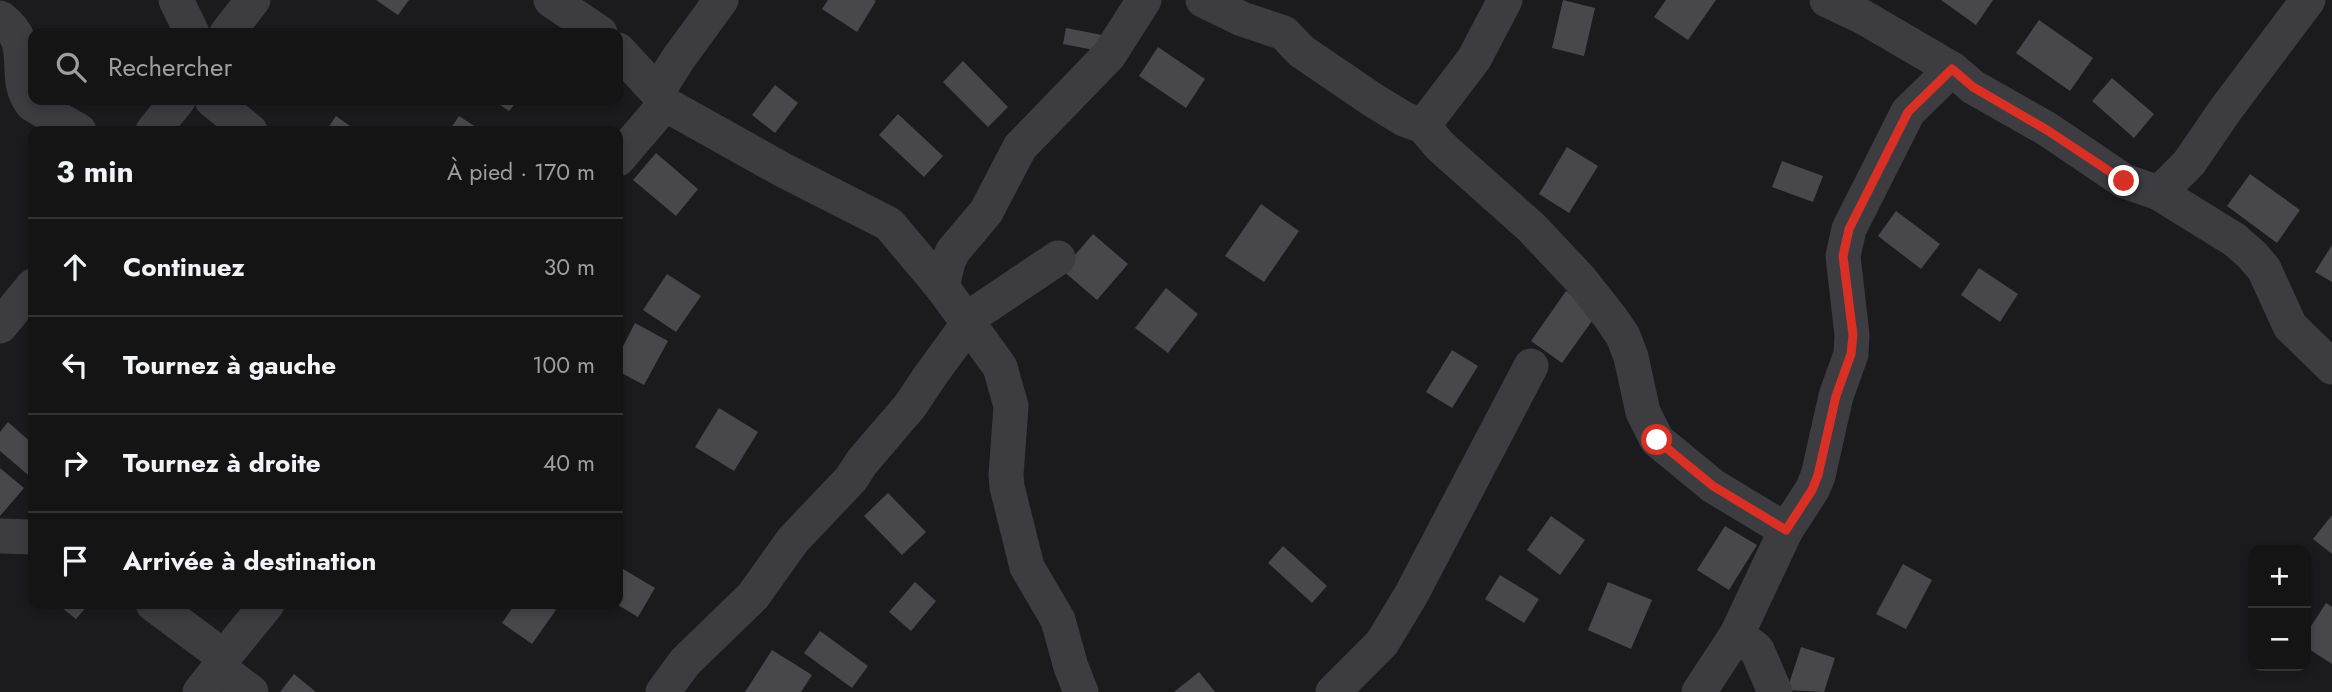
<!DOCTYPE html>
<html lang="fr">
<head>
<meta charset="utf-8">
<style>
  body { margin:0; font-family:Jost,sans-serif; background:#1d1d1e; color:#f1f3f6 }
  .controls { position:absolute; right:21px; bottom:21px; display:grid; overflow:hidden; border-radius:14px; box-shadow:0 4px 10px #0003 }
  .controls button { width:63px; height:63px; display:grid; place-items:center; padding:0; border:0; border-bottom:2px solid #333334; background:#141415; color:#f1f3f6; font:35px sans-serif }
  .stop { position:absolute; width:21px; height:21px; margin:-16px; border:5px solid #d93025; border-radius:50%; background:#fff }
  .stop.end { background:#d93025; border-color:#fff; box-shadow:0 2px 7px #0008 }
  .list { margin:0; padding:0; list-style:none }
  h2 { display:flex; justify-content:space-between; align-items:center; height:91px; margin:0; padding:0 28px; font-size:30px }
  h2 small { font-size:23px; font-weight:400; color:#9d9ea0 }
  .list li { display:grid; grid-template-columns:46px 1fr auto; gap:21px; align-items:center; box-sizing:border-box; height:98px; padding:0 28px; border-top:2px solid #333334 }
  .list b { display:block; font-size:26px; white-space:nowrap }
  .list em { font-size:23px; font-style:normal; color:#9d9ea0 }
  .icon { flex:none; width:38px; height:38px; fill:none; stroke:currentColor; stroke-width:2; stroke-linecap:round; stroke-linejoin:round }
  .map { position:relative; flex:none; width:2332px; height:692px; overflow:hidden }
  .search { position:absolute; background:#141415; box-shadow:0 4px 10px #0003; left:28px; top:28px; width:595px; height:77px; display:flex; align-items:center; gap:18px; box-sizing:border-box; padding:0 24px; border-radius:14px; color:#9d9ea0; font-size:26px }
  .panel { position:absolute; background:#141415; box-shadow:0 4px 10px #0003; left:28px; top:126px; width:595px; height:483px; border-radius:14px }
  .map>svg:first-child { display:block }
  .building { fill:#48474c }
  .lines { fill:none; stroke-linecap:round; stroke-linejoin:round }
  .street { stroke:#3c3c41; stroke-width:35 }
  .route { stroke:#d93025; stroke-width:9 }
</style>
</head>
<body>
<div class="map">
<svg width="2332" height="692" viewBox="0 0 2332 692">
  <rect width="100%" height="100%" fill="#1b1a1c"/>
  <g class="building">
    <path d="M 376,0 L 409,0 L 398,15 Z"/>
    <path d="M 828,0 L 874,0 L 876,1 L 857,32 L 822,9 Z"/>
    <path d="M 1563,0 L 1595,8 L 1584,56 L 1552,48 Z"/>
    <path d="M 1666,0 L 1716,0 L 1688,40 L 1654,17 Z"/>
    <path d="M 1941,0 L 1993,0 L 1976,25 Z"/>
    <path d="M 2039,20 L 2093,58 L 2070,91 L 2016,53 Z"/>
    <path d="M 1066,28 L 1102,35 L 1099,51 L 1063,44 Z"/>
    <path d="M 1158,47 L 1205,79 L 1186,108 L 1139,76 Z"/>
    <path d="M 963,61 L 1008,107 L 988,127 L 943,82 Z"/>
    <path d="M 2112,78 L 2154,114 L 2134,138 L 2092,101 Z"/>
    <path d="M 775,85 L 798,103 L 775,133 L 752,115 Z"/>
    <path d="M 493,100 L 518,100 L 509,111 Z"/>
    <path d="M 898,114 L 943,156 L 924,177 L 879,135 Z"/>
    <path d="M 336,116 L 357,131 L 326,131 Z"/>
    <path d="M 459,116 L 482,131 L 449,131 Z"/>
    <path d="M 1567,147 L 1598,166 L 1569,213 L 1539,194 Z"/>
    <path d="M 656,153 L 698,189 L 676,216 L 633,180 Z"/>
    <path d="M 1782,161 L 1823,176 L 1813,202 L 1772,187 Z"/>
    <path d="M 2250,174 L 2300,210 L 2277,243 L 2227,206 Z"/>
    <path d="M 1261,204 L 1299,231 L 1264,282 L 1225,256 Z"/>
    <path d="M 1896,211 L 1940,244 L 1921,269 L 1878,236 Z"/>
    <path d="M 1093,234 L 1128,264 L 1097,300 L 1062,270 Z"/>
    <path d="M 2332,245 L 2332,282 L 2315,272 Z"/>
    <path d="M 1979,268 L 2018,294 L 2000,322 L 1961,295 Z"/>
    <path d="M 667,274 L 701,296 L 676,332 L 643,310 Z"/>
    <path d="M 1166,288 L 1198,314 L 1168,353 L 1135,328 Z"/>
    <path d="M 1566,291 L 1597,314 L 1562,363 L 1531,341 Z"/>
    <path d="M 635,323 L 668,341 L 644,385 L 618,371 L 618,356 Z"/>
    <path d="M 1452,350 L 1478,366 L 1452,408 L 1426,392 Z"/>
    <path d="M 719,408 L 758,432 L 734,471 L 695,447 Z"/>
    <path d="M 8,422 L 33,444 L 33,479 L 0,451 L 0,432 Z"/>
    <path d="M 0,468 L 24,488 L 0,516 Z"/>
    <path d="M 888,493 L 926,532 L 902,555 L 864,516 Z"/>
    <path d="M 2332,515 L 2332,554 L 2313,539 Z"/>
    <path d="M 1551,516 L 1585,540 L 1560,575 L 1527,550 Z"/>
    <path d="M 1725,526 L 1757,545 L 1729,590 L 1697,570 Z"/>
    <path d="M 1283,546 L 1327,586 L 1312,603 L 1268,563 Z"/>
    <path d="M 1903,564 L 1932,580 L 1906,629 L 1876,614 Z"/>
    <path d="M 618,566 L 655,588 L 638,617 L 618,605 Z"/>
    <path d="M 1500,575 L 1539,599 L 1524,623 L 1485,599 Z"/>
    <path d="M 915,582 L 936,601 L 911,631 L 889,612 Z"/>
    <path d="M 1608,582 L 1652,600 L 1631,649 L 1588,630 Z"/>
    <path d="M 2326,603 L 2332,607 L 2332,664 L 2306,647 L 2306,634 Z"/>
    <path d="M 57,604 L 89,604 L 76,619 Z"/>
    <path d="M 515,604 L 546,604 L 556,610 L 532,644 L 502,623 Z"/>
    <path d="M 820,631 L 868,666 L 852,688 L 804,653 Z"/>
    <path d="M 1801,647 L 1835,658 L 1824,692 L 1787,690 Z"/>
    <path d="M 772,650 L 812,675 L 801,692 L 745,692 Z"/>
    <path d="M 1199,672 L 1215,692 L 1174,692 Z"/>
    <path d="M 294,674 L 316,692 L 280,692 Z"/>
  </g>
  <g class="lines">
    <g class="street">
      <path d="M 176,0 L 192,33"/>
      <path d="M 551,0 L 600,33"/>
      <path d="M 1203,0 L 1242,19 L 1284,33 L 1301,51 L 1373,100 L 1404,119 L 1423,126 L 1440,146 L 1532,228 L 1580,279 L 1610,317 L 1623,336 L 1631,357 L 1643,412 L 1657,440 L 1713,486 L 1786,530"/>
      <path d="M 1827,0 L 1863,17 L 1952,69 L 1973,87 L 2047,129 L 2124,181 L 2159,193 L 2189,163 L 2226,109 L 2308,0"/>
      <path d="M 0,18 C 37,45 10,74 32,104 L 79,131"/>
      <path d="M 227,33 L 253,0"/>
      <path d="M 618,50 L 657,92 L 665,104 L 783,170 L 889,224 L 942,287 L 1000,367 L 1011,406 L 1006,475 L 1007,487 L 1027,567 L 1058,620 L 1071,667 L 1081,692"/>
      <path d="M 657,92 L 678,59 L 721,0"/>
      <path d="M 212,100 L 250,131"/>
      <path d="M 1423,126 L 1474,59 L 1505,0"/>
      <path d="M 153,131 L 178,100"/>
      <path d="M 618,159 L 665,104"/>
      <path d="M 2159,193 L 2235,240 L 2252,255 L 2264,269 L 2290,326 L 2332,367"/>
      <path d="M 942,287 L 948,262 L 953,251 L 986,212 L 1020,147 L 1109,55 L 1144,0"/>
      <path d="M 0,326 L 33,286"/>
      <path d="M 0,536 L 33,537"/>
      <path d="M 153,604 L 224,657"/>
      <path d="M 1737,634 L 1757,650 L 1775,692"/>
      <path d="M 219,668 L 251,692"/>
      <path d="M 200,692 L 219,668 L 224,657 L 267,604"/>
      <path d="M 663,692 L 685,662 L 753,596 L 793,540 L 851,479 L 862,462 L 910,406 L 930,376 L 976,313 L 1058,258"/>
      <path d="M 1333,692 L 1382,643 L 1411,595 L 1531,366"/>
      <path d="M 1699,692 L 1737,634 L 1786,530 L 1812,490 L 1818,476 L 1836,396 L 1851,354 L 1852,335 L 1843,256 L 1849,229 L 1908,112 L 1952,69"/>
    </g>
  </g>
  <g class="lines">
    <path class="route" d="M 1657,440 L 1713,486 L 1786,530 L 1812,490 L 1818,475 L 1836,396 L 1851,354 L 1853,335 L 1843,256 L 1849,229 L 1908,112 L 1952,69 L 1973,87 L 2047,130 L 2124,181"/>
  </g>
</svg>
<div class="controls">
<button>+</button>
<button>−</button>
</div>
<div class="stop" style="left:1657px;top:440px"></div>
<div class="stop end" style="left:2124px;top:181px"></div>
<div class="search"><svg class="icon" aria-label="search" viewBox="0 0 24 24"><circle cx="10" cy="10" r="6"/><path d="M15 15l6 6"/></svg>Rechercher</div>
<section class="panel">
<h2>3 min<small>À pied · 170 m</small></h2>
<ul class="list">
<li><svg class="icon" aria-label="ahead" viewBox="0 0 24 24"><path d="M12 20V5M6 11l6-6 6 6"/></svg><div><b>Continuez</b></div><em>30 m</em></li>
<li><svg class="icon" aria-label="left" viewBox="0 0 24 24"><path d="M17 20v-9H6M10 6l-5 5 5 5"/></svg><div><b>Tournez à gauche</b></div><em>100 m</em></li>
<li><svg class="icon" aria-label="right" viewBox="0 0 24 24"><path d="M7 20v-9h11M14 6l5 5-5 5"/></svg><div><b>Tournez à droite</b></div><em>40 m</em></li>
<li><svg class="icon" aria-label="arrive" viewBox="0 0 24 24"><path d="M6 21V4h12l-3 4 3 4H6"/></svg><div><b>Arrivée à destination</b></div></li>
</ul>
</section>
</div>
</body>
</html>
